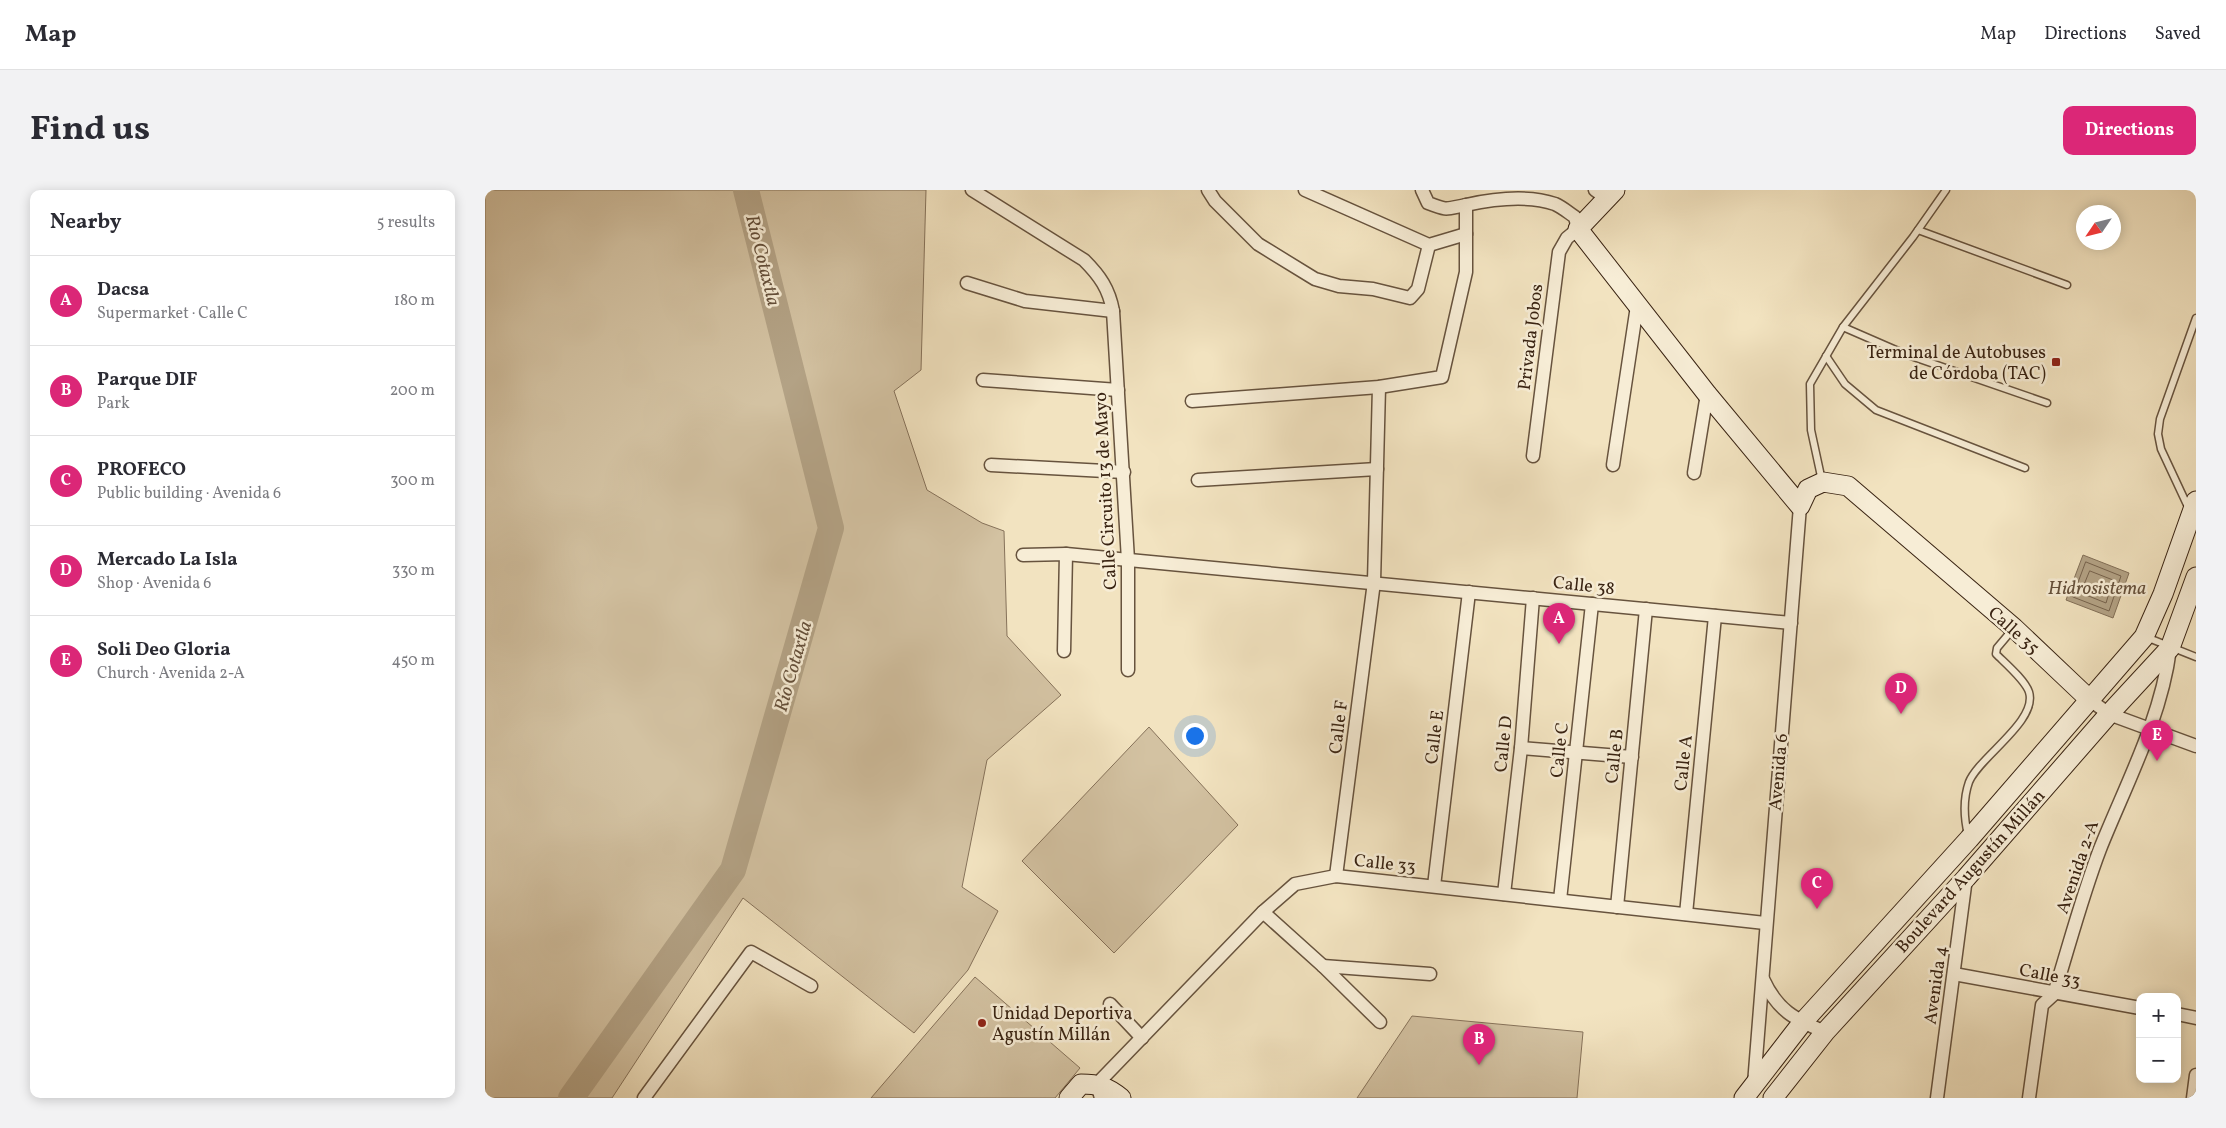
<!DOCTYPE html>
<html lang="en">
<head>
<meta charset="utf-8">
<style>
  body { margin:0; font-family:Vollkorn,serif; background:#f2f2f3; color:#2b2b33 }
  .controls { position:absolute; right:15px; bottom:15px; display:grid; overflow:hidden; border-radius:10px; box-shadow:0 2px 12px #0003 }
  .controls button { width:45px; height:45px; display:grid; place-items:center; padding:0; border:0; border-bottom:1px solid #e1e1e2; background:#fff; color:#2b2b33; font:25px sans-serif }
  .compass { position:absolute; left:1591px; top:15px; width:45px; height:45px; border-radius:50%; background:#fff; box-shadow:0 2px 12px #0003; rotate:235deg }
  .you { position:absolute; left:709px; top:545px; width:18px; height:18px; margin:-12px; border:4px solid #fff; border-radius:50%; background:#1a73e8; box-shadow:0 0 0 8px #1a73e833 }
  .badge { display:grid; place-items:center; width:32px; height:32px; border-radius:50%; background:#db2777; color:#fff; font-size:16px; font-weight:700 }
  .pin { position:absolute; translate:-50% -41px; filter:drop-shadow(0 1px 2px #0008) }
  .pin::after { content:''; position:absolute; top:26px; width:18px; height:15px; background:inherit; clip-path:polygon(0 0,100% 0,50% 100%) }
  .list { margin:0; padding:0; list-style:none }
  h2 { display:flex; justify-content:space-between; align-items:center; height:65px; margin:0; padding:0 20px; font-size:21px }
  h2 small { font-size:16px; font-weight:400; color:#7c7c81 }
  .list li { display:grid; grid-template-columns:32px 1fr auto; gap:15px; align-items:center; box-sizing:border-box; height:90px; padding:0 20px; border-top:1px solid #e1e1e2 }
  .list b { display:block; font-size:19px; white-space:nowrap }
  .list p { margin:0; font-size:16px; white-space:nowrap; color:#7c7c81 }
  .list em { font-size:16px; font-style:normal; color:#7c7c81 }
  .map { position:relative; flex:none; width:1711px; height:908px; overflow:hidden; border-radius:10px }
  header { display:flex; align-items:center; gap:30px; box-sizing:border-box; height:70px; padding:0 25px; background:#fff; border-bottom:1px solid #e1e1e2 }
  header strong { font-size:24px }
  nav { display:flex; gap:28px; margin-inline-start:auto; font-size:18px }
  .intro { display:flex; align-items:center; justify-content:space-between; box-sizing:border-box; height:120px; padding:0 30px }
  h1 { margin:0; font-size:35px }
  .button { padding:12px 22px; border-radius:10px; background:#db2777; color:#fff; font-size:18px; font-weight:700 }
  main { display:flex; gap:30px; padding:0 30px }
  aside { flex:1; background:#fff; border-radius:10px; box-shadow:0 2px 12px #0003 }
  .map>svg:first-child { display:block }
  .green { fill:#d3c2a2; stroke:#86725a }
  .water { fill:#b3a285; stroke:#826f57 }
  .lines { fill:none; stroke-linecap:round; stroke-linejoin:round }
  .shore { stroke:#76624c; stroke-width:1 }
  .river { stroke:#b3a285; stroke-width:26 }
  .lane-casing { stroke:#67533e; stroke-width:9 }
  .street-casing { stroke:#67533e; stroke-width:15 }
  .secondary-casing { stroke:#392312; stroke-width:21 }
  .lane { stroke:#f7edd6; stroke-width:6 }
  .street { stroke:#f7edd6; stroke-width:12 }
  .secondary { stroke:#f7edd6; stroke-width:19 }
  .poi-dot { fill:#8f2418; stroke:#f7edd6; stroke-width:2 }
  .labels { text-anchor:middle; stroke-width:5; stroke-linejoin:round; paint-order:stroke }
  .street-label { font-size:18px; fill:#392312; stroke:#f7edd6 }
  .poi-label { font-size:18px; fill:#392312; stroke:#f7edd6; text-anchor:end }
  .water-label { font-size:19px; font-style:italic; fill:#644f3a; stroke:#f7edd6 }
</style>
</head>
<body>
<header>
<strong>Map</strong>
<nav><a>Map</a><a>Directions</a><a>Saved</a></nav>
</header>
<div class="intro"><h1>Find us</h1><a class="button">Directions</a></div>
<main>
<aside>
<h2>Nearby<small>5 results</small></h2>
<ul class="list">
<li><span class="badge">A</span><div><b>Dacsa</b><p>Supermarket · Calle C</p></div><em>180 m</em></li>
<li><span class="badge">B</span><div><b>Parque DIF</b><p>Park</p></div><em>200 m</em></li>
<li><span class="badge">C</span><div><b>PROFECO</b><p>Public building · Avenida 6</p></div><em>300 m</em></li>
<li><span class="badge">D</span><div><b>Mercado La Isla</b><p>Shop · Avenida 6</p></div><em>330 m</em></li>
<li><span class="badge">E</span><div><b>Soli Deo Gloria</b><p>Church · Avenida 2-A</p></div><em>450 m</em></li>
</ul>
</aside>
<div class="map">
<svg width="1711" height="908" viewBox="0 0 1711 908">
  <rect width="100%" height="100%" fill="#f2e3c0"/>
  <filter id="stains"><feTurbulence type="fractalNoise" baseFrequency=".004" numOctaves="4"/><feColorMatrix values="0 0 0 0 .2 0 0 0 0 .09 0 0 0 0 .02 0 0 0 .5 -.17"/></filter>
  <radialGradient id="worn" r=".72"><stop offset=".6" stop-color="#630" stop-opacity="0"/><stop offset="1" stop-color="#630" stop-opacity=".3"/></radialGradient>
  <g class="green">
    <path d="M 0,0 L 441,0 L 436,180 L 409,201 L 442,300 L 497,333 L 519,341 L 522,446 L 576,505 L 502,570 L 477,697 L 513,721 L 483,780 L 429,843 L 258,708 L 127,908 L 0,908 Z"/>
    <path d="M 664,537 L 753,635 L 629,763 L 537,671 Z"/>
    <path d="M 490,787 L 595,878 L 570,908 L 386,908 Z"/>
    <path d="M 927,826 L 1098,842 L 1092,908 L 872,908 Z"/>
  </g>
  <path class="water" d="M 1598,365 L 1644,383 L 1628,428 L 1581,410 Z"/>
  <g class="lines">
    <g class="shore">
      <path d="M 1601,372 L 1636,386 L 1624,421 L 1588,407 Z"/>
      <path d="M 1605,381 L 1628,390 L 1621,413 L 1596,403 Z"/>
    </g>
    <path class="river" d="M 86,908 L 248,680 L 346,338 L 261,0"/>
    <defs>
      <g id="lane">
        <path d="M 1433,40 L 1582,95"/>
        <path d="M 1358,137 L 1420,164 L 1562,213"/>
        <path d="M 1341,166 L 1360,194 L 1391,220 L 1540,278"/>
        <path d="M 1337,291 L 1326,240 L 1325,194 L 1358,137 L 1428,47 L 1461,0"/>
        <path d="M 1704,319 L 1676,259 L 1673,244 L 1675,229 L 1711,128"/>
        <path d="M 1661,447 L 1711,467"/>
        <path d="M 1483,645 C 1479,628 1478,609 1484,592 C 1494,567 1553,531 1544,502 C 1540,490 1520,473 1511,464 L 1512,458 L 1528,439"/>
      </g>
      <g id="street">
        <path d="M 487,0 L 599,70 C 615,86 624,99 628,121 L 643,370 L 643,480"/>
        <path d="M 723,0 L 730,11 L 773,54 L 830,89 L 854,96 L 888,99 L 925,108 L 933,99 L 944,55"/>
        <path d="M 820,0 L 944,55 L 981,44"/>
        <path d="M 937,0 L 943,13 C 964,21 960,19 981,15 C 1008,9 1044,5 1070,14 C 1077,17 1084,23 1090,27 L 1093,39 L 1082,48 L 1074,62 L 1048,266"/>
        <path d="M 1110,0 L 1121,8"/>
        <path d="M 482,93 L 540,111 L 628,121"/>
        <path d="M 498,190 L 633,200"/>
        <path d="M 707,211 L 894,197 L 957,187 L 981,82 L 981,15"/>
        <path d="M 506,275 L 639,282"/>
        <path d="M 1128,275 L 1152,116"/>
        <path d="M 1209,283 L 1222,204"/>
        <path d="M 713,290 L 892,279"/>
        <path d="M 538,365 L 581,364 L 1306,433"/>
        <path d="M 579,461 L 581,364"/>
        <path d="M 1605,510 L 1624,524 L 1711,556"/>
        <path d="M 1036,558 L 1147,567"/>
        <path d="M 851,686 L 889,392 L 894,197"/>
        <path d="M 949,696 L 984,402"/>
        <path d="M 1019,704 L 1036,558 L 1048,408"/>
        <path d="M 1075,710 L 1107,414"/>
        <path d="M 1132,717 L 1161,419"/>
        <path d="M 778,722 L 838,776 L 895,832"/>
        <path d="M 1201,724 L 1230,426"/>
        <path d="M 838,776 L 945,784"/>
        <path d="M 1469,784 L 1655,818"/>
        <path d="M 1278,789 C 1292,820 1309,829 1340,842"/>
        <path d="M 625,814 L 657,848"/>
        <path d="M 1692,824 L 1711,828"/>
        <path d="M 1269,894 L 1315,316"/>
        <path d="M 159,908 L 266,762 L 326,796"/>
        <path d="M 616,908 L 612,894 L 778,722 L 810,694 L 851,686 L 1280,733"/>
        <path d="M 1452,908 L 1481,688"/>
        <path d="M 1544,908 L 1557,815 L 1569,804 C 1584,756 1597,706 1615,659 C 1641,594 1676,529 1685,459"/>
        <path d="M 1708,908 L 1711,885"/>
      </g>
      <g id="secondary">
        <path d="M 1130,0 L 1093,39 L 1222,204 L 1315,316 L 1323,299 L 1338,292 L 1363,296 L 1529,438 L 1605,510"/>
        <path d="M 584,908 L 596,894 C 613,894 623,897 636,908"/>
        <path d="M 1259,908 L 1317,833 L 1484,649 L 1659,447 L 1678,404 L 1711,311"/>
        <path d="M 1288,908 L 1340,842 L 1481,688 L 1624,524 L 1685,458 L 1711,387"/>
      </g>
    </defs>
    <use href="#lane" class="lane-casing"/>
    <use href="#street" class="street-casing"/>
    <use href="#secondary" class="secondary-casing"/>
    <use href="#lane" class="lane"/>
    <use href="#street" class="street"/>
    <use href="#secondary" class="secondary"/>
  </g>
  <g class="poi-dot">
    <rect x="1566" y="167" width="10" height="10" rx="2.5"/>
    <circle cx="497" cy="833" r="5"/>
  </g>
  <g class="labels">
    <g class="street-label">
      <text transform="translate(1045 147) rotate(-83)" y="6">Privada Jobos</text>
      <text transform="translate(620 301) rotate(-93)" y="6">Calle Circuito 13 de Mayo</text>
      <text transform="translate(1099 395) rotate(6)" y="6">Calle 38</text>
      <text transform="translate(1529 440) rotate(42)" y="6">Calle 35</text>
      <text transform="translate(853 537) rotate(-83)" y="6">Calle F</text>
      <text transform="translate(949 547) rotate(-83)" y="6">Calle E</text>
      <text transform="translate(1018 554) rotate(-84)" y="6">Calle D</text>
      <text transform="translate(1074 560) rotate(-84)" y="6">Calle C</text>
      <text transform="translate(1129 566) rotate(-84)" y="6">Calle B</text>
      <text transform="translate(1198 573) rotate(-84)" y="6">Calle A</text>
      <text transform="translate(1293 582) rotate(-85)" y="6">Avenida 6</text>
      <text transform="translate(900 673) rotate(6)" y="6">Calle 33</text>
      <text transform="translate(1592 677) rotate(-71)" y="6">Avenida 2-A</text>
      <text transform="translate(1485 681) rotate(-48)" y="6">Boulevard Augustín Millán</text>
      <text transform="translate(1565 785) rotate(11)" y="6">Calle 33</text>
      <text transform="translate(1450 795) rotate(-82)" y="6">Avenida 4</text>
    </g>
    <g class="poi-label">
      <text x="1561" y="168">Terminal de Autobuses<tspan x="1561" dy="21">de Córdoba (TAC)</tspan></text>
      <text x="507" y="829" text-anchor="start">Unidad Deportiva<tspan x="507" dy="21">Agustín Millán</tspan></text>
    </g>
    <g class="water-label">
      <text transform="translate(279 70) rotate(76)" y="7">Río Cotaxtla</text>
      <text x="1612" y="404">Hidrosistema</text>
      <text transform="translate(307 476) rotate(-74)" y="7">Río Cotaxtla</text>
    </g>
  </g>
  <rect width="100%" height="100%" filter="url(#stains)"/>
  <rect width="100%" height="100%" fill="url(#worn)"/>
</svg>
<div class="controls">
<button>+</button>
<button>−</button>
</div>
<svg class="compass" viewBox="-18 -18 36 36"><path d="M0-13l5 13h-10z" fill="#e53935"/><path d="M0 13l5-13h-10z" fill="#7c7c81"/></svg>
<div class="you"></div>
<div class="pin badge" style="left:1074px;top:454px">A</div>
<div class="pin badge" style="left:994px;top:875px">B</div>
<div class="pin badge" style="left:1332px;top:719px">C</div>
<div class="pin badge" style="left:1416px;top:524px">D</div>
<div class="pin badge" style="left:1672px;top:571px">E</div>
</div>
</main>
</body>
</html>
